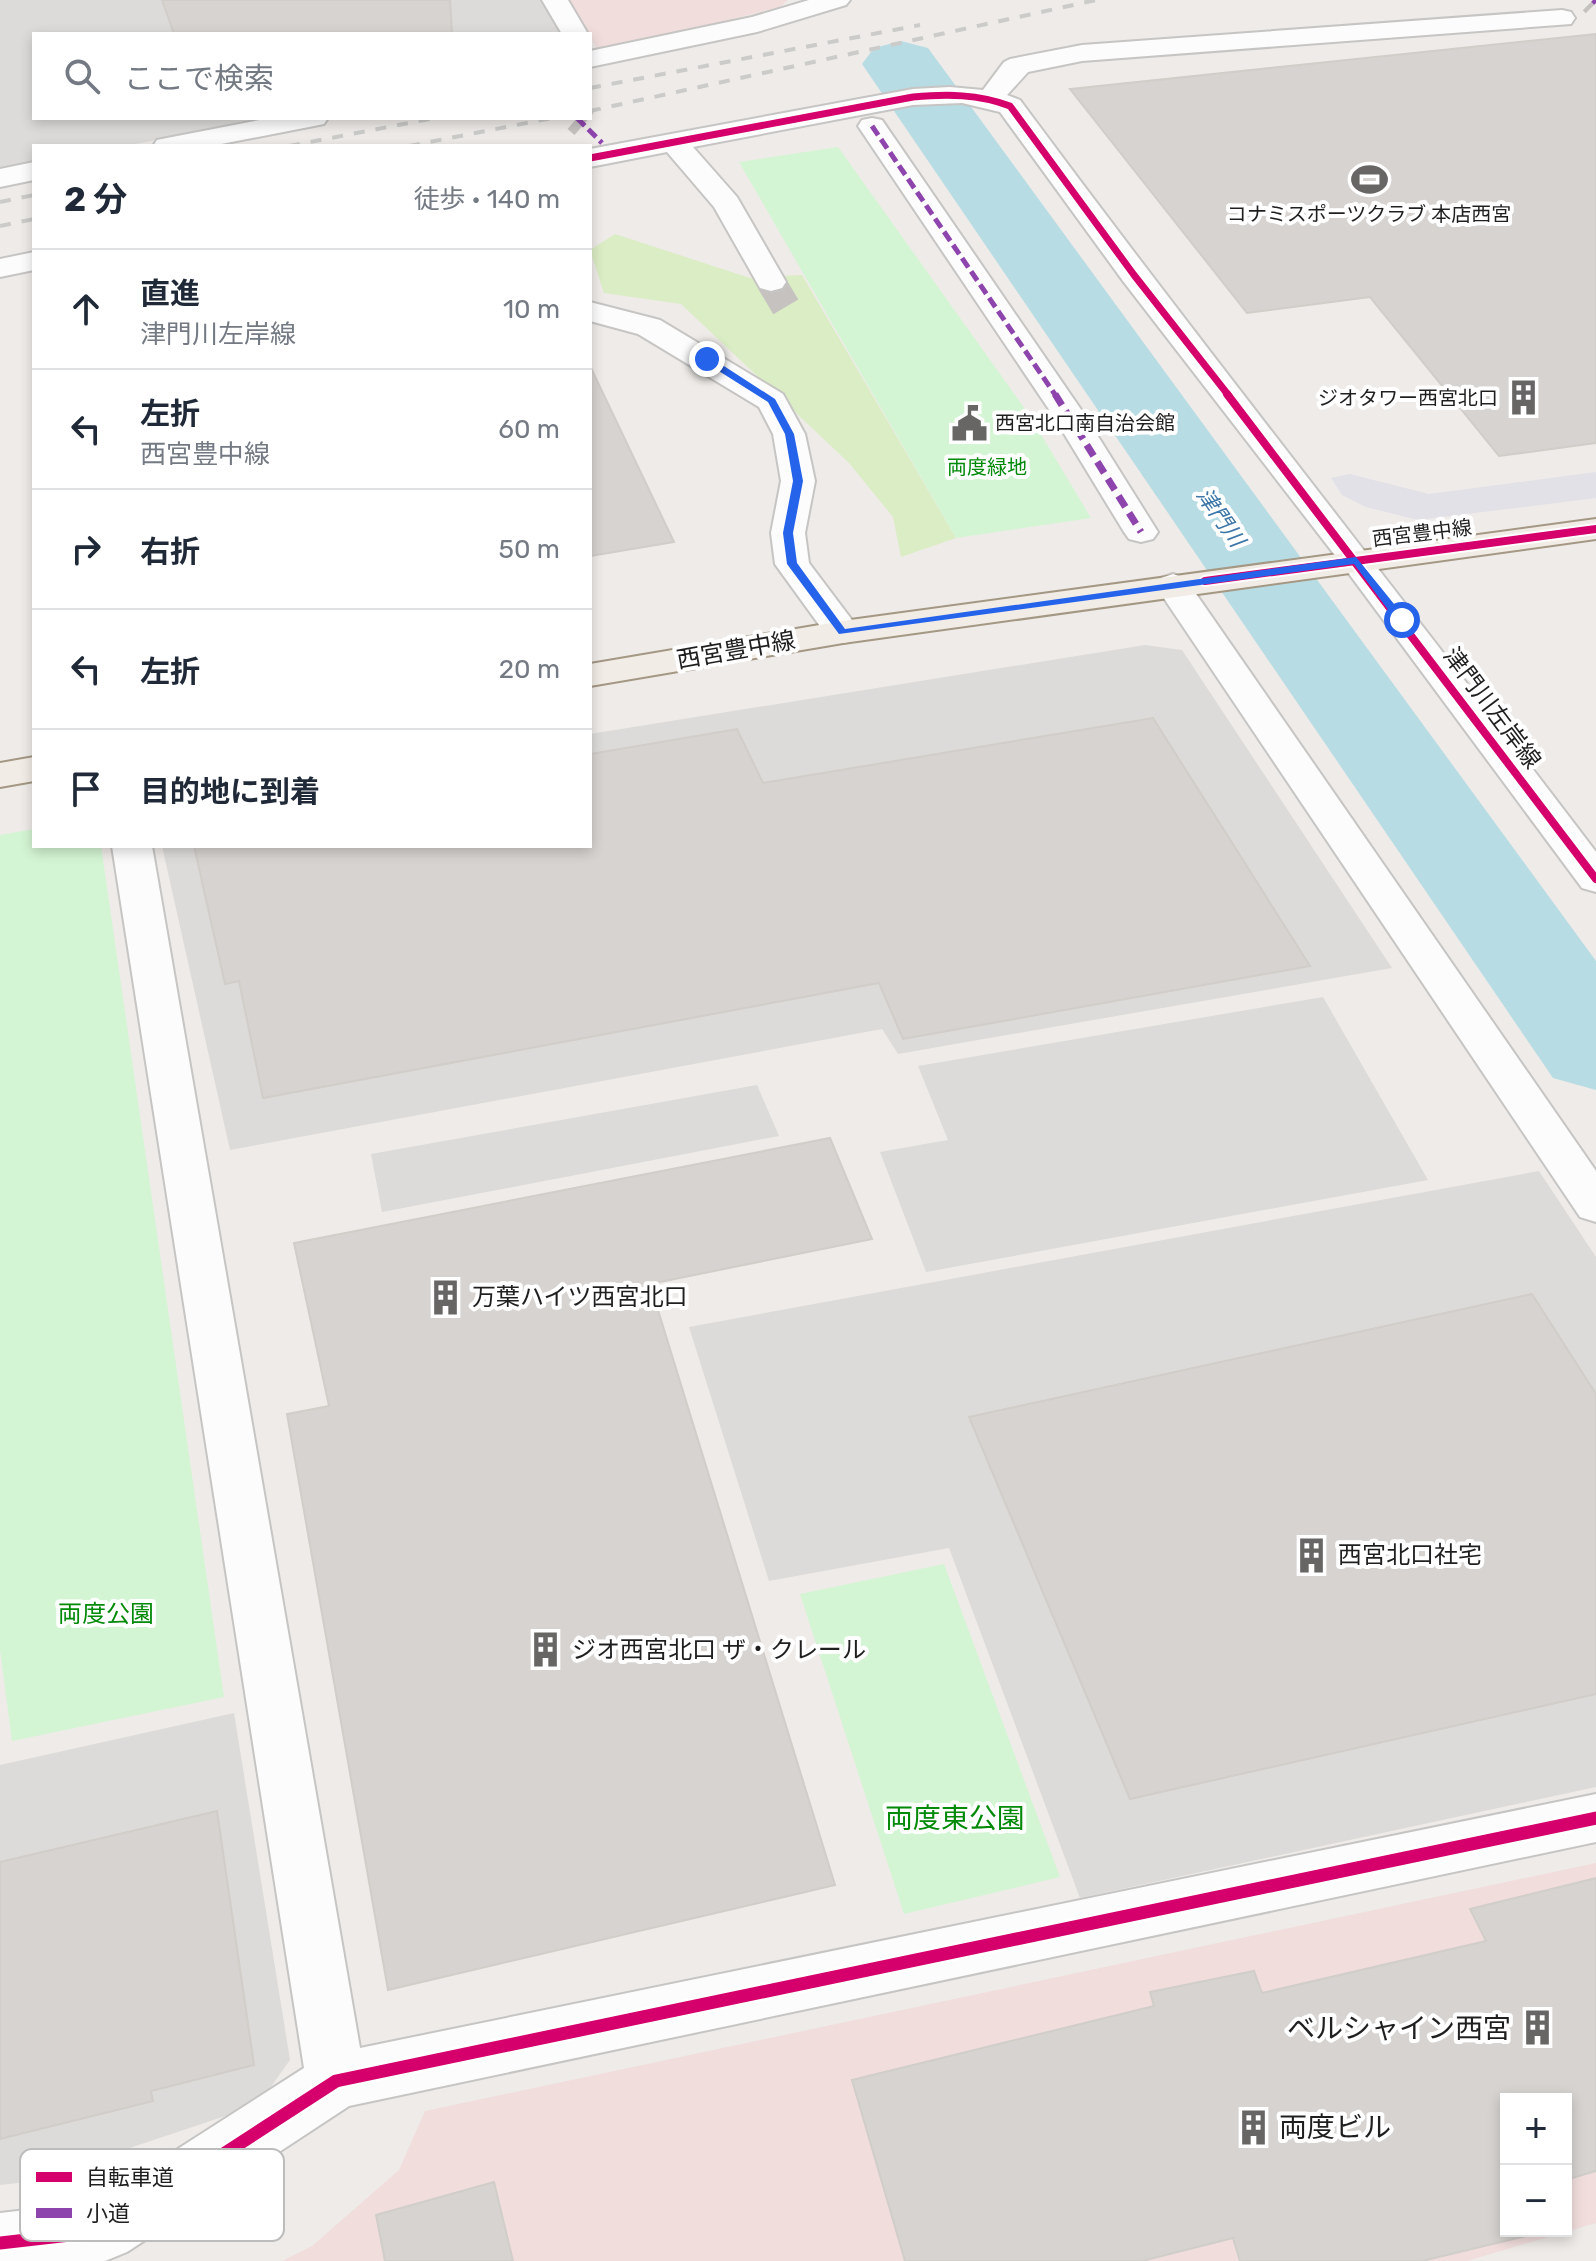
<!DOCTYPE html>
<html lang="ja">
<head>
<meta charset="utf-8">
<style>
  body { margin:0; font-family:Rubik,"Noto Sans JP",sans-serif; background:#f2f2f3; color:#1f2937 }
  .controls { position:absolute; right:24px; bottom:24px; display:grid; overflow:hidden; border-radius:0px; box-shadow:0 4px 12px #0003 }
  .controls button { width:72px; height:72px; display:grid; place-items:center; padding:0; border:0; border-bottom:2px solid #e0e1e3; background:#fff; color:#1f2937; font:40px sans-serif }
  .stop { position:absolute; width:24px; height:24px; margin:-18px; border:6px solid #2563eb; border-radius:50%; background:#fff }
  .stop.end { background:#2563eb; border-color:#fff; box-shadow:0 2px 8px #0008 }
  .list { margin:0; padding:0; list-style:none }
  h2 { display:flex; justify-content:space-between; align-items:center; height:104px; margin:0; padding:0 32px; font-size:34px }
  h2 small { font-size:26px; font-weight:400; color:#747a83 }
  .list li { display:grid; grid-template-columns:52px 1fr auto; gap:24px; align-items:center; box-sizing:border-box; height:120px; padding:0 32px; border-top:2px solid #e0e1e3 }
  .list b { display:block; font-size:30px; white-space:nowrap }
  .list p { margin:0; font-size:26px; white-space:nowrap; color:#747a83 }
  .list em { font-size:26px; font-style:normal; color:#747a83 }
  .icon { flex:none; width:44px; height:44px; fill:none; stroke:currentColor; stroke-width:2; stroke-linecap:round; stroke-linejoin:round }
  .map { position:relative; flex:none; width:1596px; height:2261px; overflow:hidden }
  .search { position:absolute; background:#fff; box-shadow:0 4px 12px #0003; left:32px; top:32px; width:560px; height:88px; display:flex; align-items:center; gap:20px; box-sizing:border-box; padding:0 28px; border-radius:0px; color:#747a83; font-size:30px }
  .panel { position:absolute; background:#fff; box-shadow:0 4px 12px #0003; left:32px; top:144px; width:560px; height:704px; border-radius:0px }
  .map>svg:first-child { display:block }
  .residential { fill:#dddbd9 }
  .commercial { fill:#f1dedc; fill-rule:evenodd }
  .grass { fill:#dbedc4 }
  .park { fill:#d4f5d3 }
  .parking { fill:#dcdbd9 }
  .plaza { fill:#e2e1e7 }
  .pier { fill:#dddcdb }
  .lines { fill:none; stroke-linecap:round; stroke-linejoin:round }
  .river { fill:#b8dce4; fill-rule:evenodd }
  .building { fill:#d6d3d0; stroke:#d1cdc9; stroke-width:2 }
  .minor-tunnel { stroke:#c5c2c0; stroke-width:29; stroke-dasharray:29 14; stroke-linecap:butt }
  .minor-casing { stroke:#c6c5c4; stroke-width:4 }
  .major-casing { stroke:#a49884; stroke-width:4 }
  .minor { fill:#fcfcfc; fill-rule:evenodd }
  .major { fill:#f1ece5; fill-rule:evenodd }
  .rail { stroke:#cbcbca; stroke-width:4; stroke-dasharray:11 11; stroke-linecap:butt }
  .quiet-far1 { stroke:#8e44ad; stroke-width:5; stroke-dasharray:11 5; stroke-linecap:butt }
  .quiet { stroke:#8e44ad; stroke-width:7; stroke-dasharray:13 7; stroke-linecap:butt }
  .cycleway-far2-casing { stroke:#fff; stroke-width:10 }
  .cycleway-far1-casing { stroke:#fff; stroke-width:12 }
  .cycleway-casing { stroke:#fff; stroke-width:18 }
  .cycleway-far2 { stroke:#d6006c; stroke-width:7 }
  .cycleway-far1 { stroke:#d6006c; stroke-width:8 }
  .cycleway { stroke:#d6006c; stroke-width:13 }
  .route { fill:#2563eb }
  .labels { text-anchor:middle; stroke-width:8; stroke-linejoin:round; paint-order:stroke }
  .far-poi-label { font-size:20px; fill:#1f1f1f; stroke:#fff }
  .far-park-label { font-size:20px; fill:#018908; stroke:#fff }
  .far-street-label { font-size:20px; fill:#1f1f1f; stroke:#fff }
  .far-water-label { font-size:22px; font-style:italic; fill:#3d76a7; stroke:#fff }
  .street-label { font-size:24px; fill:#1f1f1f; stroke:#fff }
  .poi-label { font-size:24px; fill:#1f1f1f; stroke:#fff; text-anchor:start }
  .park-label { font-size:24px; fill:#018908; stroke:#fff }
  .near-park-label { font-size:28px; fill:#018908; stroke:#fff }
  .near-poi-label { font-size:28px; fill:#1f1f1f; stroke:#fff; text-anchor:end }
  .key { fill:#fff; stroke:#bcbcbc; stroke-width:2 }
  .key-label { font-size:22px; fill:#1f1f1f }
</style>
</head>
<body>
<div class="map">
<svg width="1596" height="2261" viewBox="0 0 1596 2261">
  <rect width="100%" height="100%" fill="#eeebe8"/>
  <g class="residential">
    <path d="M 0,0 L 542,0 L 562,34 L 34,34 L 34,118 L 273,118 L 125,146 L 34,146 L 34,163 L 0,170 Z"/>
    <path d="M 1145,645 L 1182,650 L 1392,968 L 898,1054 L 882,1029 L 230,1150 L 162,846 L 590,846 L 590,734 Z"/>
    <path d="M 1539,1171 L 1596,1257 L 1596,1787 L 1080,1898 L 949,1548 L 769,1581 L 689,1327 Z"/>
    <path d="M 234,1713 L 290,2060 L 258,2105 L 28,2182 L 0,2185 L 0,1765 Z"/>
  </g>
  <g class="commercial">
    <path d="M 568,0 L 788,0 L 780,7 L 685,31 L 597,48 Z"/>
    <path d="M 1596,1863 L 1596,2223 L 1467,2261 L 282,2261 L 312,2246 L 399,2170 L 425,2111 ZM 1506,2099 L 1566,2099 L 1566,2231 L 1506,2231 Z"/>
  </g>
  <path class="grass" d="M 615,234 L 750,278 L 802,275 L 956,538 L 901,557 L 893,517 L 849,463 L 681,304 L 604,293 L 590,250 Z"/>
  <g class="park">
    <path d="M 838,147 L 1030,416 L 1091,518 L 956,538 L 739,162 Z"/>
    <path d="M 34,829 L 34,846 L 101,846 L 224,1697 L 12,1741 L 0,1650 L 0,835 Z"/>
    <path d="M 944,1564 L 1060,1877 L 904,1914 L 800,1594 Z"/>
  </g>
  <g class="parking">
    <path d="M 1323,997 L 1428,1180 L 926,1272 L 880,1152 L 948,1140 L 918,1066 Z"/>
    <path d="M 757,1085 L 779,1136 L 382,1212 L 371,1154 Z"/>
    <path d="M 1431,1204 L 1451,1238 L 724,1376 L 713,1339 Z"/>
    <path d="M 907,1405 L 924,1452 L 767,1483 L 752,1435 Z"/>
  </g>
  <path class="plaza" d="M 1596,472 L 1596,498 L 1418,520 L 1366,507 L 1342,495 L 1331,478 L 1350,474 L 1429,494 Z"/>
  <path class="pier" d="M 947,74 L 960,94 L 987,133 L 919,120 L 904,123 L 879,88 Z"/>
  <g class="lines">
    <path class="river" d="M 901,41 L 928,48 L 1596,961 L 1596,1090 L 1553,1078 L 862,64 L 874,48 Z"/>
  </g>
  <g class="building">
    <path d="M 162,0 L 450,0 L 452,34 L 174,34 Z"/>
    <path d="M 1596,34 L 1596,443 L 1499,456 L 1370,297 L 1247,313 L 1070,89 Z"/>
    <path d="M 590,366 L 674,542 L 590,556 Z"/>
    <path d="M 1153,718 L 1310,966 L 903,1039 L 879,983 L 263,1098 L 239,981 L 225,984 L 194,846 L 590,846 L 590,754 L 737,729 L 763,783 Z"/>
    <path d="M 830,1138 L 872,1239 L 650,1284 L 835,1885 L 388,1990 L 287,1414 L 329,1406 L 294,1243 Z"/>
    <path d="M 1532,1294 L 1596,1394 L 1596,1694 L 1130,1799 L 969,1417 Z"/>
    <path d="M 217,1811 L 254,2065 L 151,2091 L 153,2101 L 0,2139 L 0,1862 Z"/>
    <path d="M 1596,1878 L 1596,2171 L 1566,2180 L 1566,2099 L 1506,2099 L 1506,2231 L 1524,2231 L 1526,2236 L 1422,2261 L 1240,2261 L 1233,2238 L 1142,2261 L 905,2261 L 852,2080 L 1154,2006 L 1150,1992 L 1254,1971 L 1262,1993 L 1486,1941 L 1470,1909 Z"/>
    <path d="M 494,2182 L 513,2261 L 385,2261 L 376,2215 Z"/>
  </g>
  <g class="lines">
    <g class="minor-tunnel">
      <path d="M 1593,0 L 1596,3"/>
      <path d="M 577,118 L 584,124"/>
      <path d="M 771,282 L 787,309"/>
    </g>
    <defs>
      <g id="minor">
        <path d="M 542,0 L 568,0 L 588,34 L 562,34 Z"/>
        <path d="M 809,0 L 850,0 L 846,5 L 757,32 L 590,67 L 590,51 L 752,17 Z"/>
        <path d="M 1562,10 L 1571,12 L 1575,18 L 1571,24 L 1082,61 L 1028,72 L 1007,95 L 1020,100 C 1208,354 1405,600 1596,852 L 1596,892 L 1582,888 L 1344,567 L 1123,281 L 1000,112 L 962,103 L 913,105 L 693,147 L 737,197 L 786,282 L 782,288 L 771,291 L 760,288 L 714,207 L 667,152 L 590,167 L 590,149 L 913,89 L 950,87 L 983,90 L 1004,62 L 1010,59 L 1082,45 Z"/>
        <path d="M 270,118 L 328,118 L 324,124 L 314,126 L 211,146 L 153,146 L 157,140 L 167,138 Z"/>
        <path d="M 872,118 L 882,120 L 1084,414 L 1158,532 L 1153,539 L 1141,542 L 1129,539 L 1124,532 L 1052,414 L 858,126 L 862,120 Z"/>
        <path d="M 34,162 L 34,180 L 0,187 L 0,169 Z"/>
        <path d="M 34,252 L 34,270 L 0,277 L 0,259 Z"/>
        <path d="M 590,302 L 660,320 L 783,394 L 805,434 L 815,481 L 805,533 L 809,563 L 861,632 L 856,640 L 843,643 L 830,640 L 775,564 L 771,533 L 781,481 L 773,434 L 759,407 L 638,334 L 590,321 Z"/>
        <path d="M 1173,574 L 1185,578 L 1596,1171 L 1596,1222 L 1580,1217 L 1155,585 L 1161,578 Z"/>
        <path d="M 112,846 L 152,846 L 360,2048 L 1596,1794 L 1596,1842 L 349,2106 L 127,2252 L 105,2261 L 0,2261 L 0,2213 L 95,2202 L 304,2068 Z"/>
      </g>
      <g id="major">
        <path d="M 1596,519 L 1596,539 L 843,643 L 590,686 L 590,664 L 843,621 Z"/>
        <path d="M 34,757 L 34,781 L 0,787 L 0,763 Z"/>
      </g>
    </defs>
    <use href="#minor" class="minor-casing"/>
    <use href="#major" class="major-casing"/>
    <use href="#minor" class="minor"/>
    <use href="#major" class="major"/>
    <g class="rail">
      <path d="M 590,88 L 920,25"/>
      <path d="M 590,111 L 1096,0"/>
      <path d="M 289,146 L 435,118"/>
      <path d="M 409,146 L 552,118"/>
      <path d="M 0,202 L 34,195"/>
      <path d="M 0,226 L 34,219"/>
    </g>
    <g class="quiet-far1">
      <path d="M 1593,0 L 1596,3"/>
      <path d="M 577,118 L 602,143"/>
      <path d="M 872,126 L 1056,396"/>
    </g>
    <path class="quiet" d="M 1055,394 L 1141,532"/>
    <defs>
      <path id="cycleway-far2" d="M 590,158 L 913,97 C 947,94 978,94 1010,106 L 1134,275 L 1229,396"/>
      <g id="cycleway-far1">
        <path d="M 1227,394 L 1596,879"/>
        <path d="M 1205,581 L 1596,529"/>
      </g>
      <path id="cycleway" d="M 0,2243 L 105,2231 L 336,2081 L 1596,1818"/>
    </defs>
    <use href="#cycleway-far2" class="cycleway-far2-casing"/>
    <use href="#cycleway-far1" class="cycleway-far1-casing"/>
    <use href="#cycleway" class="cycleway-casing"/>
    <use href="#cycleway-far2" class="cycleway-far2"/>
    <use href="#cycleway-far1" class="cycleway-far1"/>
    <use href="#cycleway" class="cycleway"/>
  </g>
  <path class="route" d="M 703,357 L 710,357 L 775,399 L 794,434 L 803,481 L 793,533 L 797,563 L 845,629 L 1356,557 L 1407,620 L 1398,623 L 1354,564 L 839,634 L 787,564 L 783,533 L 793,481 L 785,434 L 768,402 L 703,361 Z"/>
  <defs>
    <symbol id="stadium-bare" viewBox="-9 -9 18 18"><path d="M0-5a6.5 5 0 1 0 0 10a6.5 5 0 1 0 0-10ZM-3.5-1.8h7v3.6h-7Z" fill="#676665" stroke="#fff" stroke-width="2.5" paint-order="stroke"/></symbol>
    <symbol id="building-bare" viewBox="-9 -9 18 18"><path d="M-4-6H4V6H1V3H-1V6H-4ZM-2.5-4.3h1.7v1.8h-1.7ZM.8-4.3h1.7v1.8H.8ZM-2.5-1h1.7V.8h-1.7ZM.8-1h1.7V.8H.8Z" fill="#676665" stroke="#fff" stroke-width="2.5" paint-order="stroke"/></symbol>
    <symbol id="civic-bare" viewBox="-9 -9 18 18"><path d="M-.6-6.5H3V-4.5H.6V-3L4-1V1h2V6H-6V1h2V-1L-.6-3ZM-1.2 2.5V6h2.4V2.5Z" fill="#676665" stroke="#fff" stroke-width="2.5" paint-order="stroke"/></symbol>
  </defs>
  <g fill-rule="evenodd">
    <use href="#stadium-bare" x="1344" y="154" width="51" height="51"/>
    <use href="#building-bare" x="1498" y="372" width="51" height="51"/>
    <use href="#civic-bare" x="944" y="398" width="51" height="51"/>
    <use href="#building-bare" x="420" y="1272" width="51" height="51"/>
    <use href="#building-bare" x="1286" y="1530" width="51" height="51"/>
    <use href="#building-bare" x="520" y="1624" width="51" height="51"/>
    <use href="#building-bare" x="1512" y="2002" width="51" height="51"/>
    <use href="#building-bare" x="1228" y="2102" width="51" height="51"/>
  </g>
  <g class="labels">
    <g class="far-poi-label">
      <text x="1369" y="221">コナミスポーツクラブ 本店西宮</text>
      <text x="1498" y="405" text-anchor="end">ジオタワー西宮北口</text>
      <text x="995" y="430" text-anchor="start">西宮北口南自治会館</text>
    </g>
    <g class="far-park-label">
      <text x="987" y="474">両度緑地</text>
    </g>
    <g class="far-street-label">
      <text transform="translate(1422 533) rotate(-7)" y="7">西宮豊中線</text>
    </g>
    <g class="far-water-label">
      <text transform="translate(1221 517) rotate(55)" y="8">津門川</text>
    </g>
    <g class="street-label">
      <text transform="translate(736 650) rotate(-10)" y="8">西宮豊中線</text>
      <text transform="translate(1492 708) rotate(53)" y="8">津門川左岸線</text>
    </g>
    <g class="poi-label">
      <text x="472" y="1305">万葉ハイツ西宮北口</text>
      <text x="1338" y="1563">西宮北口社宅</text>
      <text x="572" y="1658">ジオ西宮北口 ザ・クレール</text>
    </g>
    <g class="park-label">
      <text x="106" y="1622">両度公園</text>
    </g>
    <g class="near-park-label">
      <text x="955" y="1828">両度東公園</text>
    </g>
    <g class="near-poi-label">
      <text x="1511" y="2038">ベルシャイン西宮</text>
      <text x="1279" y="2137" text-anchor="start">両度ビル</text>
    </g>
  </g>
  <rect x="20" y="2149" width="264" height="92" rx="12" class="key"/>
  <rect x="36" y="2172" width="36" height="10" fill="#d6006c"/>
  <rect x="36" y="2208" width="36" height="10" fill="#8e44ad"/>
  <g class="key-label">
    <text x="86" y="2185">自転車道</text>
    <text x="86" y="2221">小道</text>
  </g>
</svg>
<div class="controls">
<button>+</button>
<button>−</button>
</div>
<div class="stop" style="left:1402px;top:620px"></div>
<div class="stop end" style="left:707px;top:359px"></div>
<div class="search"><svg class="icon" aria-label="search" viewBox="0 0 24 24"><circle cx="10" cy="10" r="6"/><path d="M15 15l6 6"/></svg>ここで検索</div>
<section class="panel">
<h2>2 分<small>徒歩 · 140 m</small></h2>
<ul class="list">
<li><svg class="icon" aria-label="ahead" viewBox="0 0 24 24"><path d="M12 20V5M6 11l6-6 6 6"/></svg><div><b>直進</b><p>津門川左岸線</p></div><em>10 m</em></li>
<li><svg class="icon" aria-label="left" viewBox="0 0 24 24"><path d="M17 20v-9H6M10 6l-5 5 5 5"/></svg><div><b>左折</b><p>西宮豊中線</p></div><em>60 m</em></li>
<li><svg class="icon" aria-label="right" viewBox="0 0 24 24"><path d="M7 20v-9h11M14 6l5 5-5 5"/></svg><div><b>右折</b></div><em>50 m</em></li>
<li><svg class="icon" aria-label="left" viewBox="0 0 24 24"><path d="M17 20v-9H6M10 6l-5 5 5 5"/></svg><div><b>左折</b></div><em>20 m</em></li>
<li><svg class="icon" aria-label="arrive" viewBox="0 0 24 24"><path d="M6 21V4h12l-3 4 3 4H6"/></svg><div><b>目的地に到着</b></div></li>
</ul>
</section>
</div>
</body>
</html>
